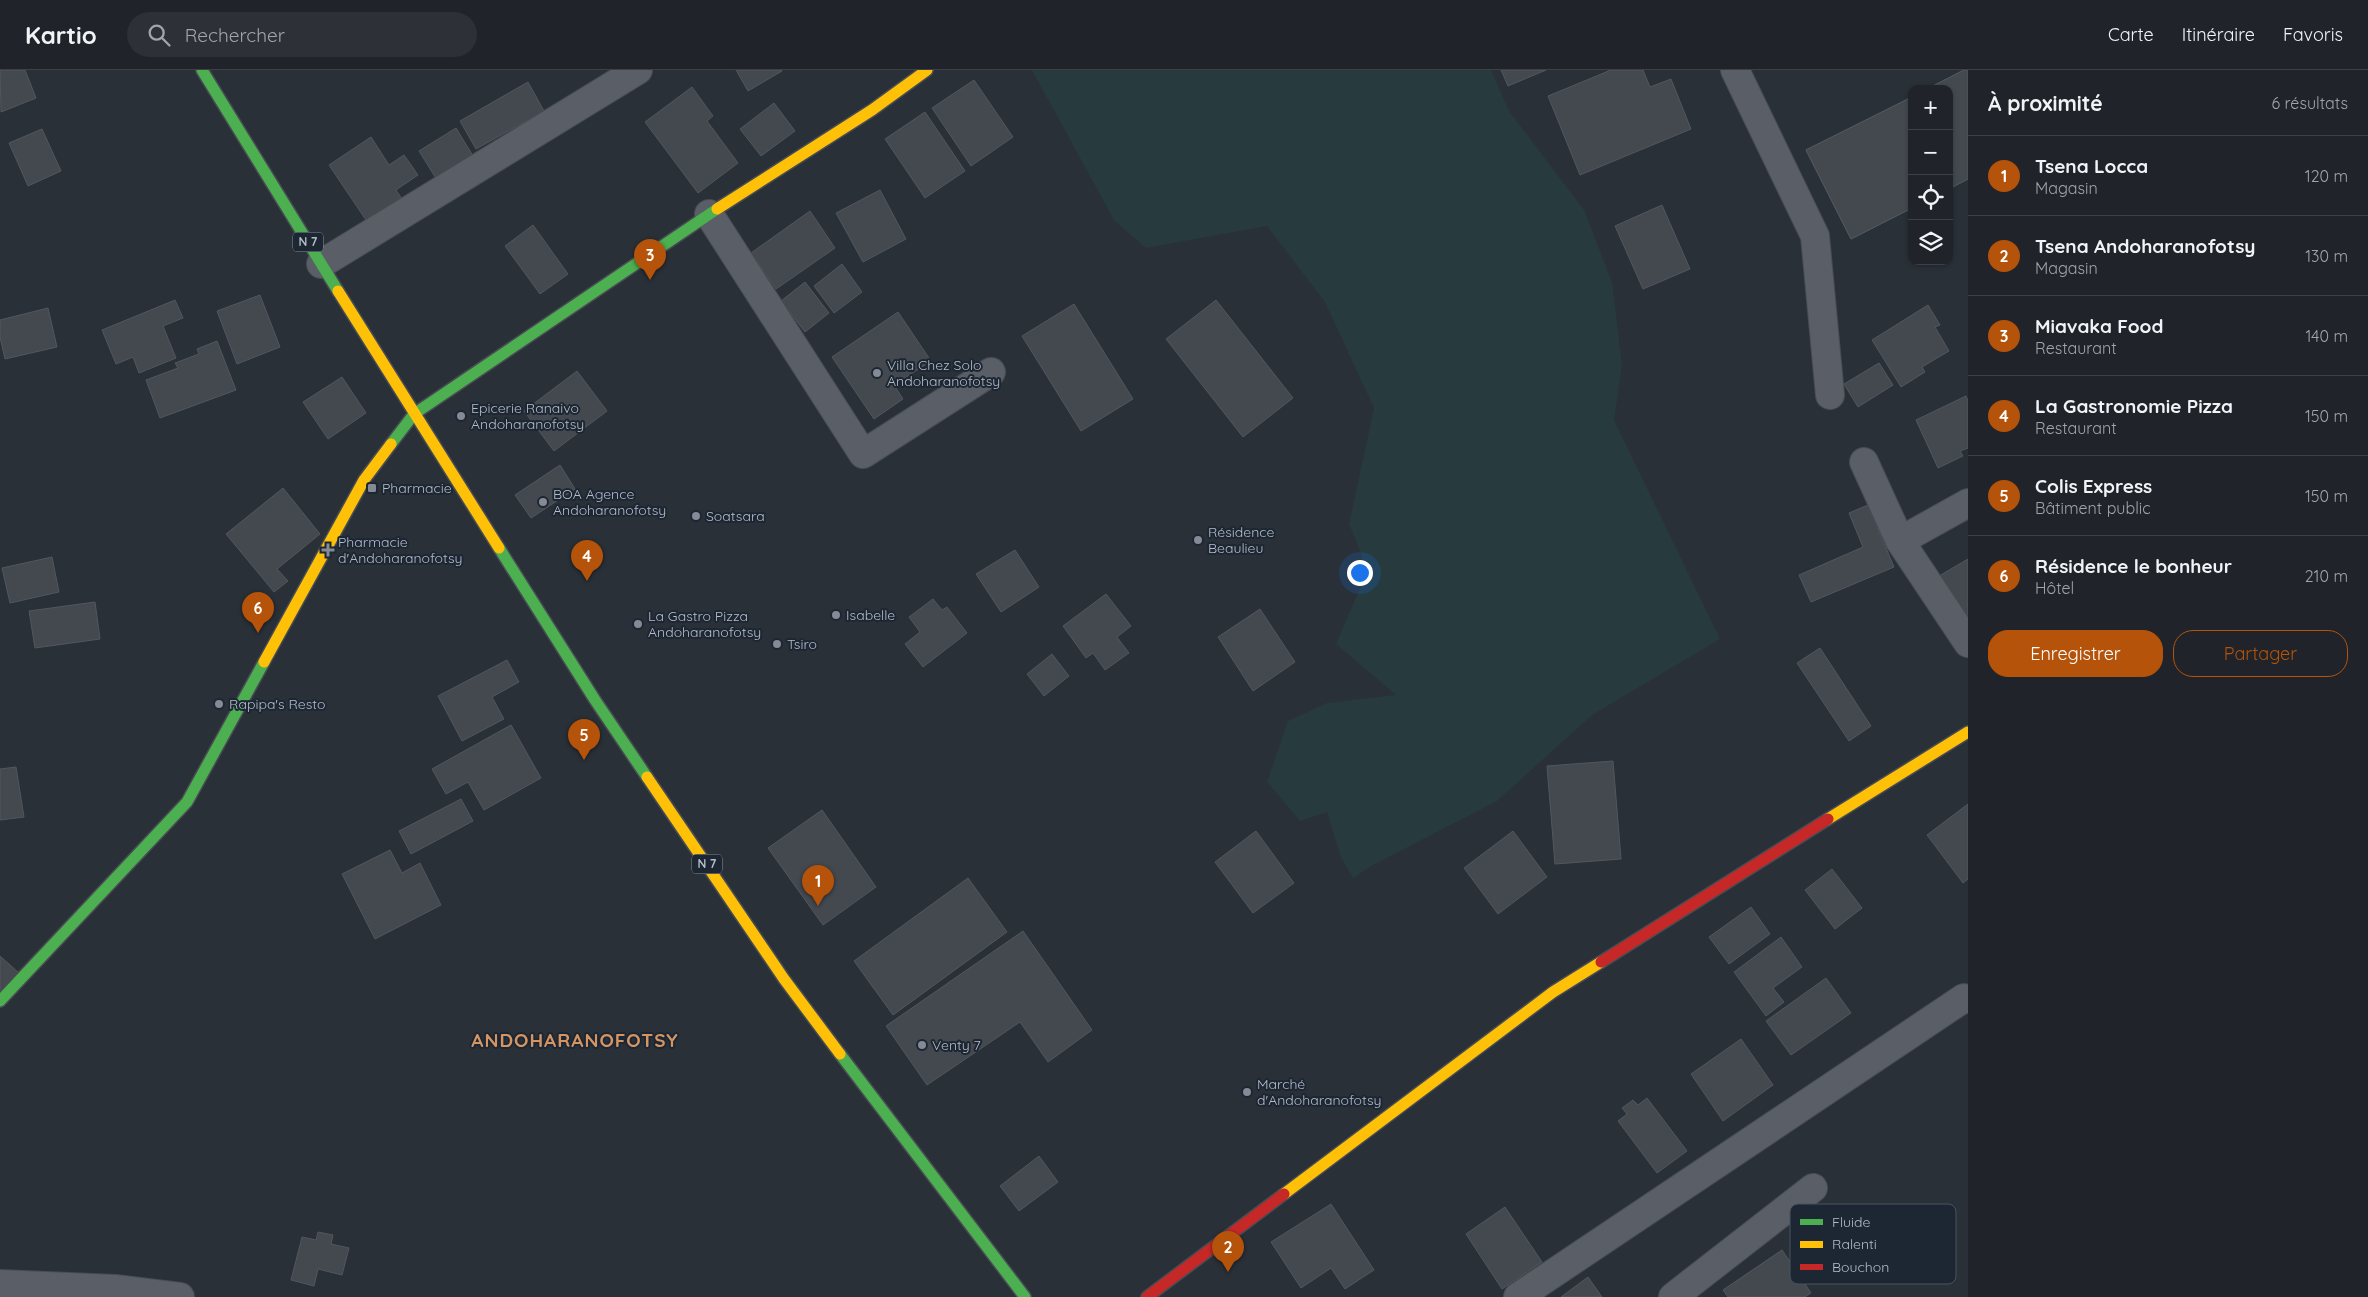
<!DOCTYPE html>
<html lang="fr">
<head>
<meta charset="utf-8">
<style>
  body { margin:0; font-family:Quicksand,sans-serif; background:#2d3036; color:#f1f3f6 }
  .controls { position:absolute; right:15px; top:15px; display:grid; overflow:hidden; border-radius:10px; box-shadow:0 1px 4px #0004 }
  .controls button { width:45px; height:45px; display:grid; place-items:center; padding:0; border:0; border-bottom:1px solid #3d4147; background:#20242a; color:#f1f3f6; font:25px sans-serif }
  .you { position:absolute; left:1359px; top:502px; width:18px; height:18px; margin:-12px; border:4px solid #fff; border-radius:50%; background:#1a73e8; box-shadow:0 0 0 8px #1a73e833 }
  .badge { display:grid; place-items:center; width:32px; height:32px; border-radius:50%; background:#b45309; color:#fff; font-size:16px; font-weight:700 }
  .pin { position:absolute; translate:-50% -41px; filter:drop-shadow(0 1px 2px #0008) }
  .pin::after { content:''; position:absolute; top:26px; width:18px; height:15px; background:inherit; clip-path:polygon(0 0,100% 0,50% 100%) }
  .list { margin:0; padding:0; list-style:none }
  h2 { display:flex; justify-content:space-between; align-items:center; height:65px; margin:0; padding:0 20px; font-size:21px }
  h2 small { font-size:16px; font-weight:400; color:#a2a4a8 }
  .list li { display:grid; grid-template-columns:32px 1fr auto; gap:15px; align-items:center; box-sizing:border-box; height:80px; padding:0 20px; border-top:1px solid #3d4147 }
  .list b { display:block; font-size:19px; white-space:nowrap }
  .list p { margin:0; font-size:16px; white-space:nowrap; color:#a2a4a8 }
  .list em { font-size:16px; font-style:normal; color:#a2a4a8 }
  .actions { display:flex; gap:10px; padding:15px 20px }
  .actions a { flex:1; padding:11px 0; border:1px solid #b45309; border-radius:20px; text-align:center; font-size:18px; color:#b45309 }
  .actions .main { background:#b45309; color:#fff }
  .icon { flex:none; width:28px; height:28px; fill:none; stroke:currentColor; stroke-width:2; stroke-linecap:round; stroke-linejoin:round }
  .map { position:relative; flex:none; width:1968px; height:1227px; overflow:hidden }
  header { display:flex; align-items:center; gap:30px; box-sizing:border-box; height:70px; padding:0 25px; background:#20242a; border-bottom:1px solid #3d4147 }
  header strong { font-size:24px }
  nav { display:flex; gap:28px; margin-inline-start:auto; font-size:18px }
  .search { width:350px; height:45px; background:#2d3036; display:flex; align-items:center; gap:12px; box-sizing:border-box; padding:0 18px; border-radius:28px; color:#a2a4a8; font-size:19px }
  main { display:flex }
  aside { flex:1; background:#20242a }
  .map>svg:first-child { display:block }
  .green { fill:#273a3e }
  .building { fill:#444950; stroke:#52575f }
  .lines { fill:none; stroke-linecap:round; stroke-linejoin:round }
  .street-casing { stroke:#484c53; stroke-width:30 }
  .fast-casing { stroke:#484c53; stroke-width:14 }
  .slow-casing { stroke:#484c53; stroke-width:14 }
  .jam-casing { stroke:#484c53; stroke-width:14 }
  .street { stroke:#5a5e66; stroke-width:28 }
  .fast { stroke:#4caf50; stroke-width:11 }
  .slow { stroke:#ffc107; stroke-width:11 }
  .jam { stroke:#c62828; stroke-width:11 }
  .poi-dot { fill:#848b96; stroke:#1d2633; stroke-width:2 }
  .labels { text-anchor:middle; stroke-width:4; stroke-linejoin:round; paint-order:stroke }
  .shield { fill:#1d2633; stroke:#878f9c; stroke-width:1 }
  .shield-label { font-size:12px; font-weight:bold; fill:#b4bcc9 }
  .poi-label { font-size:14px; fill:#b4bcc9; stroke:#1d2633; text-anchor:start }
  .district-label { font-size:19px; font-weight:bold; letter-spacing:1px; fill:#d59563; stroke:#1d2633 }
  .key { fill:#1d2633; stroke:#4a5360; stroke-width:1 }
  .key-label { font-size:14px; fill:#b4bcc9 }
</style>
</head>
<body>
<header>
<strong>Kartio</strong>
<div class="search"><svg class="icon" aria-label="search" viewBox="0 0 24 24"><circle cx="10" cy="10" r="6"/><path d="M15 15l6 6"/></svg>Rechercher</div>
<nav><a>Carte</a><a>Itinéraire</a><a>Favoris</a></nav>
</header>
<main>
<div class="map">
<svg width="1968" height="1227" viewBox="0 0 1968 1227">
  <rect width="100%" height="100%" fill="#2a3038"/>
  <path class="green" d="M 1032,0 L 1491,0 L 1509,41 L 1584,140 L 1612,212 L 1622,295 L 1614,350 L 1720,569 L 1592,645 L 1497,731 L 1373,795 L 1353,808 L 1341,787 L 1327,742 L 1300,751 L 1267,712 L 1288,651 L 1327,633 L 1396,625 L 1336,574 L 1365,507 L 1361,483 L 1349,454 L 1374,338 L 1325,232 L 1267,156 L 1146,178 L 1114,150 Z"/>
  <g class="building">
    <path d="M 0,0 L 25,0 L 36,28 L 1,42 Z"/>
    <path d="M 736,0 L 781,0 L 782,1 L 748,21 Z"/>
    <path d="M 1501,0 L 1546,0 L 1508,16 Z"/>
    <path d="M 1611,0 L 1643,0 L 1650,17 L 1671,9 L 1691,59 L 1580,105 L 1548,26 Z"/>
    <path d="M 1964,0 L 1968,0 L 1968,109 L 1949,119 L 1949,19 L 1927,19 Z"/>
    <path d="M 1964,0 L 1968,0 L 1968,109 L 1949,119 L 1949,19 L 1927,19 Z"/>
    <path d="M 974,10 L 1013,67 L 971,96 L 932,38 Z"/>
    <path d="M 528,12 L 544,41 L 476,79 L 460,51 Z"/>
    <path d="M 692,17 L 713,46 L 707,51 L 738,93 L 698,123 L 645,52 Z"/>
    <path d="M 1912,27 L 1912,138 L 1851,169 L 1806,80 Z"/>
    <path d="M 1912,27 L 1912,138 L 1851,169 L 1806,80 Z"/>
    <path d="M 774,33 L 795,61 L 761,86 L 740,59 Z"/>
    <path d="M 925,42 L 965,101 L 925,128 L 885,69 Z"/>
    <path d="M 456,58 L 473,86 L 437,110 L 419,81 Z"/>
    <path d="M 42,59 L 61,101 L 28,116 L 9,73 Z"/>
    <path d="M 371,67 L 389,95 L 404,85 L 418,105 L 396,120 L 402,129 L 368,153 L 329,95 Z"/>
    <path d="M 880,120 L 906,169 L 863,192 L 836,143 Z"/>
    <path d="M 1662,135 L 1690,199 L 1643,219 L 1615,156 Z"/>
    <path d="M 810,141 L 835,178 L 776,219 L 751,183 Z"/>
    <path d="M 533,155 L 568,204 L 540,224 L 505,176 Z"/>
    <path d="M 842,194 L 862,222 L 834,243 L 814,216 Z"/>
    <path d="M 805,212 L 829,243 L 805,262 L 781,231 Z"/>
    <path d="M 260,225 L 280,277 L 237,294 L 217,241 Z"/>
    <path d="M 175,230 L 183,248 L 163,256 L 176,288 L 139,303 L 133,287 L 116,294 L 102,260 Z"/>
    <path d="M 1216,230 L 1293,328 L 1243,367 L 1166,269 Z"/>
    <path d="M 1074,234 L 1133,329 L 1081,361 L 1022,266 Z"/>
    <path d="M 1928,235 L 1940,255 L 1935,257 L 1949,281 L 1922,297 L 1925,302 L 1901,317 L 1872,270 Z"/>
    <path d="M 48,238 L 57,277 L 5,289 L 0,267 L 0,250 Z"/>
    <path d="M 898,242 L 931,291 L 894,315 L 903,329 L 874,349 L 832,287 Z"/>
    <path d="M 217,271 L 236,320 L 160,348 L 146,310 L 178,298 L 175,293 L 199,284 L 197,279 Z"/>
    <path d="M 1879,293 L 1893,315 L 1858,337 L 1844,314 Z"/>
    <path d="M 577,301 L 607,341 L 554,381 L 524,341 Z"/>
    <path d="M 342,307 L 366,343 L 328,369 L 303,332 Z"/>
    <path d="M 1966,326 L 1968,331 L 1968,378 L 1960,381 L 1963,386 L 1938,398 L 1916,350 Z"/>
    <path d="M 560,395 L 575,419 L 531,448 L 515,425 Z"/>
    <path d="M 283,418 L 320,464 L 277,499 L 288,511 L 274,522 L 226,464 Z"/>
    <path d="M 1868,435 L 1894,497 L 1811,532 L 1799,505 L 1863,477 L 1849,443 Z"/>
    <path d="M 1015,480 L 1039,517 L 1001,542 L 976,504 Z"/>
    <path d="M 52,487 L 59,522 L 10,533 L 2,498 Z"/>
    <path d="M 1968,489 L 1968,554 L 1939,506 Z"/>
    <path d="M 1106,524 L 1131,556 L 1117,567 L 1129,583 L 1105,600 L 1093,583 L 1086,588 L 1063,556 Z"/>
    <path d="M 933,529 L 942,540 L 947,537 L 967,563 L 923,597 L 905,574 L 920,562 L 909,547 Z"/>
    <path d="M 95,532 L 100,569 L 35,578 L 29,541 Z"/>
    <path d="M 1260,539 L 1295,592 L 1253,621 L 1218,567 Z"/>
    <path d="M 1820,578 L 1871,656 L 1849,671 L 1797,593 Z"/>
    <path d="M 1052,584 L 1069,606 L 1044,626 L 1027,604 Z"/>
    <path d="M 507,590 L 519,612 L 492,627 L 504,649 L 462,671 L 438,626 Z"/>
    <path d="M 511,655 L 541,708 L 484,740 L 468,712 L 446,724 L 432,699 Z"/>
    <path d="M 1613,691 L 1621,789 L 1555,794 L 1547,696 Z"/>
    <path d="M 16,697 L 24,747 L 0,750 L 0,699 Z"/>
    <path d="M 461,729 L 473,751 L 411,784 L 399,761 Z"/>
    <path d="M 1968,734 L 1968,809 L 1963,813 L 1927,765 Z"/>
    <path d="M 822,740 L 876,817 L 823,855 L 768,778 Z"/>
    <path d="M 1256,761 L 1294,813 L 1253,843 L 1215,792 Z"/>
    <path d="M 1513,761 L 1547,807 L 1498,844 L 1464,798 Z"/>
    <path d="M 390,780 L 402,803 L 420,793 L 441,835 L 375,869 L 342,804 Z"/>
    <path d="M 1832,799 L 1862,838 L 1835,859 L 1805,820 Z"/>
    <path d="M 968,808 L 1007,862 L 893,945 L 854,891 Z"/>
    <path d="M 1751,837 L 1770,864 L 1729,894 L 1709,867 Z"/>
    <path d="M 1023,861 L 1092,960 L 1048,992 L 1020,952 L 927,1015 L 886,956 Z"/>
    <path d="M 1781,867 L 1802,897 L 1773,918 L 1784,932 L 1766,946 L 1734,902 Z"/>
    <path d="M 0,886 L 19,903 L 0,923 Z"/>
    <path d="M 1826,908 L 1851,943 L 1791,985 L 1766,951 Z"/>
    <path d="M 1741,969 L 1773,1015 L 1723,1051 L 1691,1004 Z"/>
    <path d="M 1647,1028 L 1687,1081 L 1657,1103 L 1618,1051 L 1627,1044 L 1622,1038 L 1633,1030 L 1638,1035 Z"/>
    <path d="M 1039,1086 L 1058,1112 L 1019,1141 L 1000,1116 Z"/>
    <path d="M 1331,1134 L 1374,1200 L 1345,1219 L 1331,1198 L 1301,1218 L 1271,1172 Z"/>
    <path d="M 1505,1137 L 1542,1192 L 1502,1219 L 1466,1164 Z"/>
    <path d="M 318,1162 L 333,1165 L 331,1174 L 349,1178 L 342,1205 L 318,1199 L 314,1216 L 291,1210 L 302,1167 L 316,1170 Z"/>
    <path d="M 1782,1180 L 1811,1223 L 1805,1227 L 1728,1227 L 1723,1220 Z"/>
    <path d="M 1588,1207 L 1602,1227 L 1561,1227 Z"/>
  </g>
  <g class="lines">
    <defs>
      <g id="street">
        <path d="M 1735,0 L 1815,166 L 1830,325"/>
        <path d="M 709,144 L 863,384 L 991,302"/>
        <path d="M 321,194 L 638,0"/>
        <path d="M 1864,392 L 1900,471 L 1968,573"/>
        <path d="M 1900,471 L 1968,433"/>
        <path d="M 0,1214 L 115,1219 L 180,1227"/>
        <path d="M 1518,1227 L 1964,928 L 1968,929"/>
        <path d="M 1673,1227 L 1813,1118"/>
      </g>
      <g id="fast">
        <path d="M 202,0 L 338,221"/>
        <path d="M 391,374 L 414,344 L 717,139"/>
        <path d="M 499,478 L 595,630 L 647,707"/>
        <path d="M 0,931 L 187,732 L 264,592"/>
        <path d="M 840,984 L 1025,1227"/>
      </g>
      <g id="slow">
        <path d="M 717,139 L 872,40 L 927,0"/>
        <path d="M 338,221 L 499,478"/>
        <path d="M 264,592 L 364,410 L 391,374"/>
        <path d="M 647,707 L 784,909 L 840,984"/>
        <path d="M 1828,749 L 1968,662"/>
        <path d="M 1284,1124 L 1553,922 L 1601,892"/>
      </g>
      <g id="jam">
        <path d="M 1601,892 L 1828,749"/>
        <path d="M 1147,1227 L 1284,1124"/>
      </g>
    </defs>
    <use href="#street" class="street-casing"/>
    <use href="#fast" class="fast-casing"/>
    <use href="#slow" class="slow-casing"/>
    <use href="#jam" class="jam-casing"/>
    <use href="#street" class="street"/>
    <use href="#fast" class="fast"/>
    <use href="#slow" class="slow"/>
    <use href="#jam" class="jam"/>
  </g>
  <g class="poi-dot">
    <circle cx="877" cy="303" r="5"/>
    <circle cx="461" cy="346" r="5"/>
    <rect x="367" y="413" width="10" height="10" rx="2.5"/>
    <circle cx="543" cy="432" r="5"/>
    <circle cx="696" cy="446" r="5"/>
    <circle cx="1198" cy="470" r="5"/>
    <path d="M325.5 472.5h5v5h5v5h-5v5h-5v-5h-5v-5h5z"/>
    <circle cx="836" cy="545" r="5"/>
    <circle cx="638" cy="554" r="5"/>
    <circle cx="777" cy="574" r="5"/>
    <circle cx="219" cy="634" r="5"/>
    <circle cx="922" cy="975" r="5"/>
    <circle cx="1247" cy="1022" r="5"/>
  </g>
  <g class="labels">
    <g class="shield">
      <rect x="293" y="162.5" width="30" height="19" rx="4"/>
      <rect x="692" y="784.5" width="30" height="19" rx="4"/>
    </g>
    <g class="shield-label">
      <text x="308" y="176">N 7</text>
      <text x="707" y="798">N 7</text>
    </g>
    <g class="poi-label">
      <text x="887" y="300">Villa Chez Solo<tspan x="887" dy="16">Andoharanofotsy</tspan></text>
      <text x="471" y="343">Epicerie Ranaivo<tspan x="471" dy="16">Andoharanofotsy</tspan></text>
      <text x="382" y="423">Pharmacie</text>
      <text x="553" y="429">BOA Agence<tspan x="553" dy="16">Andoharanofotsy</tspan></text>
      <text x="706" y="451">Soatsara</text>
      <text x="1208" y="467">Résidence<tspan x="1208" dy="16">Beaulieu</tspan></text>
      <text x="338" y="477">Pharmacie<tspan x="338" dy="16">d'Andoharanofotsy</tspan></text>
      <text x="846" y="550">Isabelle</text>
      <text x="648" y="551">La Gastro Pizza<tspan x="648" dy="16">Andoharanofotsy</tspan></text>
      <text x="787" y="579">Tsiro</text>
      <text x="229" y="639">Rapipa's Resto</text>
      <text x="932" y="980">Venty 7</text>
      <text x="1257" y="1019">Marché<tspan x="1257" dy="16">d'Andoharanofotsy</tspan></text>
    </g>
    <g class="district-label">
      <text x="575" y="977">ANDOHARANOFOTSY</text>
    </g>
  </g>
  <rect x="1790" y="1134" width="166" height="80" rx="8" class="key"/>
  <rect x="1800" y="1149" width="23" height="6" fill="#4caf50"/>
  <rect x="1800" y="1171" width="23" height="7" fill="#ffc107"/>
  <rect x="1800" y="1194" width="23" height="6" fill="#c62828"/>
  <g class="key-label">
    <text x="1832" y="1157">Fluide</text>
    <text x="1832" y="1179">Ralenti</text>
    <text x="1832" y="1202">Bouchon</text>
  </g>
</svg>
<div class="controls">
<button>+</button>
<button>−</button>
<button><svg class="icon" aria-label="locate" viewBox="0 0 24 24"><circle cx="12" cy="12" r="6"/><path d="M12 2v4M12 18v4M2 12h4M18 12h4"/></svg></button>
<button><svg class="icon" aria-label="layers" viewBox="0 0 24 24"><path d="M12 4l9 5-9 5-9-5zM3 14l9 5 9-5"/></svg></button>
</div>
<div class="you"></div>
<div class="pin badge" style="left:818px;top:836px">1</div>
<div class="pin badge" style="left:1228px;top:1202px">2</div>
<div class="pin badge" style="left:650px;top:210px">3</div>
<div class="pin badge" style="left:587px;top:511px">4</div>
<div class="pin badge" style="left:584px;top:690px">5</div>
<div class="pin badge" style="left:258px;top:563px">6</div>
</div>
<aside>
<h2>À proximité<small>6 résultats</small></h2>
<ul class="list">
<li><span class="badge">1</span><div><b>Tsena Locca</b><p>Magasin</p></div><em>120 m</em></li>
<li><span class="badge">2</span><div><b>Tsena Andoharanofotsy</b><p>Magasin</p></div><em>130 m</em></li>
<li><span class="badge">3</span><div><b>Miavaka Food</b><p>Restaurant</p></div><em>140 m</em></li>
<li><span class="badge">4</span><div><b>La Gastronomie Pizza</b><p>Restaurant</p></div><em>150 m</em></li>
<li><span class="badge">5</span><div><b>Colis Express</b><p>Bâtiment public</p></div><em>150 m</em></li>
<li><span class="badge">6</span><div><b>Résidence le bonheur</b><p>Hôtel</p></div><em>210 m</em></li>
</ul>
<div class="actions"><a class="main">Enregistrer</a><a>Partager</a></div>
</aside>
</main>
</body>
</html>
